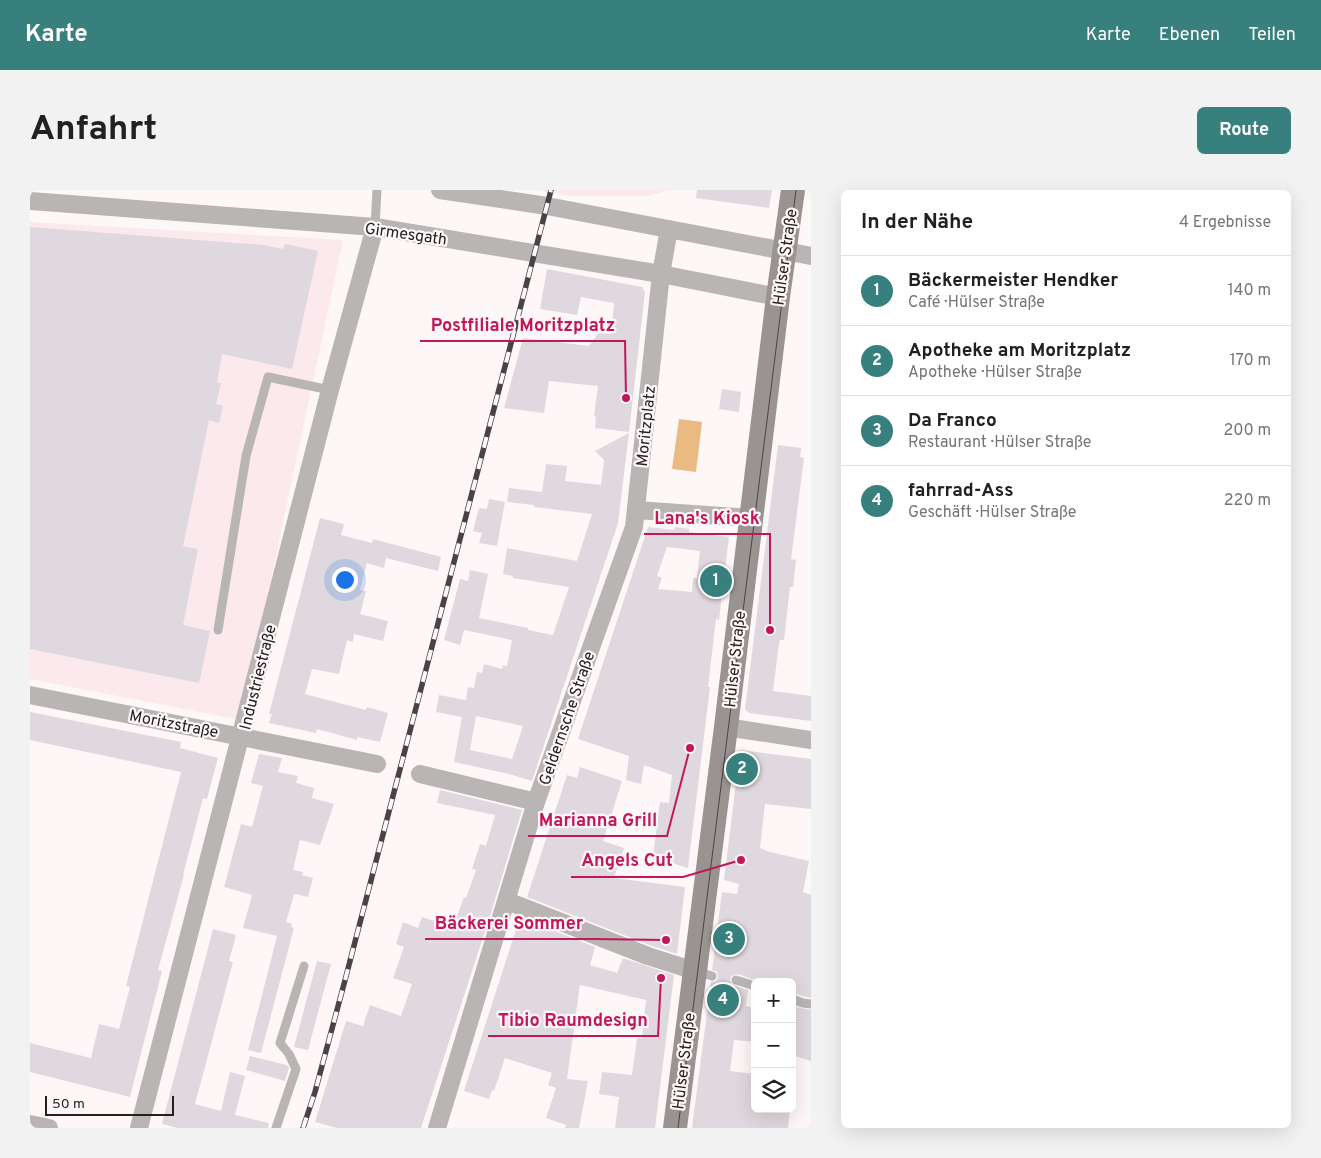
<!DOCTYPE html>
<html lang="de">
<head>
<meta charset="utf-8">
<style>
  body { margin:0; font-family:Overpass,sans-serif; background:#f2f2f2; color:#202124 }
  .controls { position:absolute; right:15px; bottom:15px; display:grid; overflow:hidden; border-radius:8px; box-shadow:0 5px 20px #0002 }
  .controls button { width:45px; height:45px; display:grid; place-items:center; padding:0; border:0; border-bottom:1px solid #e0e0e0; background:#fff; color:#202124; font:25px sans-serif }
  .scale { position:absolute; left:15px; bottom:12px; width:129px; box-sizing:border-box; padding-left:5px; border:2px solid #242122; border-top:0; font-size:14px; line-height:18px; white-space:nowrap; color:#242122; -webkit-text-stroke:4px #fef7f8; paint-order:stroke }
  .you { position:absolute; left:314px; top:389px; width:18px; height:18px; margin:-12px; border:4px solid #fff; border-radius:50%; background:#1a73e8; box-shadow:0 0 0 8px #1a73e833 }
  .badge { display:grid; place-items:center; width:32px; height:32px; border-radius:50%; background:#38807d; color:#fff; font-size:16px; font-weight:700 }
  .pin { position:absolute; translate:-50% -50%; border:2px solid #fff; box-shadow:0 1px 5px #0006 }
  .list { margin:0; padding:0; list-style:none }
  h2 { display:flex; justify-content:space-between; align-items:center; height:65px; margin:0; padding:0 20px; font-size:21px }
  h2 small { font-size:16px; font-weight:400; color:#757577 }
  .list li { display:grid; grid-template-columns:32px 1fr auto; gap:15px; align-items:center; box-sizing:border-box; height:70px; padding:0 20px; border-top:1px solid #e0e0e0 }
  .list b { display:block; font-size:19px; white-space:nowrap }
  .list p { margin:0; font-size:16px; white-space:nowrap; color:#757577 }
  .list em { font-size:16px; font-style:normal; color:#757577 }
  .icon { flex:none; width:28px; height:28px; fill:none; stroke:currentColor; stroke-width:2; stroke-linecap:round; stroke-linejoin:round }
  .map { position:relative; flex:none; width:781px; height:938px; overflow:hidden; border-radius:8px }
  header { display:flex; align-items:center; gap:30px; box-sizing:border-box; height:70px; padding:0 25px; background:#38807d; color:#fff }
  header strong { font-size:24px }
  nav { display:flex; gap:28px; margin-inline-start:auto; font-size:18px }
  .intro { display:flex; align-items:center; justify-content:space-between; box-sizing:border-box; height:120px; padding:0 30px }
  h1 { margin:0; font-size:35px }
  .button { padding:12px 22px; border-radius:8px; background:#38807d; color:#fff; font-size:18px; font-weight:700 }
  main { display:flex; gap:30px; padding:0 30px }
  aside { flex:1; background:#fff; border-radius:8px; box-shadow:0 5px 20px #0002 }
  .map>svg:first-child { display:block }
  .built { fill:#fbe9ed }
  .green { fill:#e9bb83 }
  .building { fill:#dfd8de; fill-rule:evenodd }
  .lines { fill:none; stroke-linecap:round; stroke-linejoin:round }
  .lane { stroke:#b9b5b4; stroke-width:9 }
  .street { stroke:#b9b5b4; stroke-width:18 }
  .secondary { stroke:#999492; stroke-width:24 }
  .tram { stroke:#484445; stroke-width:1 }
  .rail-casing { stroke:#484445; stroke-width:5.5 }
  .rail { stroke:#fef7f8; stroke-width:4; stroke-dasharray:11; stroke-linecap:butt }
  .labels { text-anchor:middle; stroke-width:4.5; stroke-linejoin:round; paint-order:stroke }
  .street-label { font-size:16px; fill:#242122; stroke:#fef7f8 }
  .leader { fill:none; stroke:#c2185b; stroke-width:2 }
  .callout-dot { fill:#c2185b; stroke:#fef7f8; stroke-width:2 }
  .callout-label { font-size:18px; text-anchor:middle; font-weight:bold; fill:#c2185b; stroke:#fef7f8; stroke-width:4.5; stroke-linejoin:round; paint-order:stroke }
</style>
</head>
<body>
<header>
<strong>Karte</strong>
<nav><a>Karte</a><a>Ebenen</a><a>Teilen</a></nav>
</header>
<div class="intro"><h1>Anfahrt</h1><a class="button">Route</a></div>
<main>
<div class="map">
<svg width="781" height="938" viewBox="0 0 781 938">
  <rect width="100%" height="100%" fill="#fef7f8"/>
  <g class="built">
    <path d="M 505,0 L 639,0 L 617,6 L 540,6 Z"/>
    <path d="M 0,32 L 313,50 L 211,530 L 0,489 Z"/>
  </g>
  <path class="green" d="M 649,229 L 672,232 L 666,282 L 642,279 Z"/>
  <g class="building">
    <path d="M 667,0 L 742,0 L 739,18 L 666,8 Z"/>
    <path d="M 0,37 L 233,55 L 253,59 L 255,54 L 288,61 L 262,179 L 192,164 L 187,193 L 191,193 L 186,214 L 193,216 L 189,233 L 179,230 L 153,356 L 168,359 L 153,435 L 180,441 L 169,493 L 0,459 Z"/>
    <path d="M 517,79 L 612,97 L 615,102 L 599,242 L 565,238 L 566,227 L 564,226 L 568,196 L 519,191 L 514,223 L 474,218 L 493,148 L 559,156 L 569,143 L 581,144 L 584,113 L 551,107 L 547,125 L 510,119 Z"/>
    <path d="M 692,199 L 711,202 L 709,222 L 689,219 Z"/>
    <path d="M 599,243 L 588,333 L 502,591 L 479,584 L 424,572 L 432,527 L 406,522 L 409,505 L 436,510 L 438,497 L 444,498 L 447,482 L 452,483 L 454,474 L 472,479 L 473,475 L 477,476 L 482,450 L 434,440 L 430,455 L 414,450 L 430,389 L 438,391 L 440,380 L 458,384 L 449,428 L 498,438 L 498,440 L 523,445 L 539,397 L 483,388 L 483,386 L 473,384 L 477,358 L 547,371 L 562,324 L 504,317 L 504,315 L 477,312 L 479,298 L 512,302 L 516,274 L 537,276 L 535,291 L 571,295 L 574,270 L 565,261 ZM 446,526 L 493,536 L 482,569 L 440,560 Z"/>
    <path d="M 748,255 L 771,258 L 770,267 L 774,268 L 762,362 L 761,369 L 766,370 L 763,397 L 760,397 L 754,450 L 750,450 L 749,454 L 743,501 L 781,506 L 781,531 L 719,523 L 715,519 Z"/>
    <path d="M 459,309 L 475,312 L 467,356 L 449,353 L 452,343 L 443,341 L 449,318 L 457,319 Z"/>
    <path d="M 290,328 L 314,334 L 311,345 L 342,353 L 343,349 L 411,367 L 408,381 L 356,368 L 354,378 L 337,373 L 330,400 L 336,401 L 330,424 L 358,431 L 353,451 L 324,444 L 323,452 L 317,450 L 309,484 L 282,479 L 275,504 L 336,520 L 337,517 L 358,523 L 350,552 L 327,547 L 327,550 L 287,539 L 286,543 L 239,533 L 242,524 L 239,524 Z"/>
    <path d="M 618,337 L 644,340 L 645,337 L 659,339 L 659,342 L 699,347 L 689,430 L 686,429 L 678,497 L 680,497 L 658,678 L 623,667 L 630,612 L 639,613 L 642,585 L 614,575 L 611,594 L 596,590 L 599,566 L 548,549 ZM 637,357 L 670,361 L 667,388 L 663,388 L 662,402 L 628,399 L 632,388 L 627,386 Z"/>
    <path d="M 0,522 L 151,552 L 150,558 L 188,568 L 177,609 L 173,608 L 153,685 L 154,685 L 128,780 L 132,781 L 100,907 L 0,882 L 0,853 L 61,868 L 69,834 L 89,839 L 100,797 L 96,796 L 151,582 L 0,550 Z"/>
    <path d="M 710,560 L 781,569 L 781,619 L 735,614 L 730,658 L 740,662 L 779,671 L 773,702 L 781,705 L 781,808 L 762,803 L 762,792 L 730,792 L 708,784 L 701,786 L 700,791 L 702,795 L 718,800 L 716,816 L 725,818 L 725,852 L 704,850 L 700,881 L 725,884 L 725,919 L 760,919 L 758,938 L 662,938 L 681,792 L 686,791 L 688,787 L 687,782 L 682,780 L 692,702 L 707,704 L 709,694 L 694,690 Z"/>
    <path d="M 229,564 L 252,568 L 248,582 L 268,586 L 266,593 L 284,598 L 282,608 L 304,614 L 290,655 L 270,650 L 263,680 L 273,682 L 272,685 L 283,688 L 278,707 L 266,704 L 264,705 L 256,732 L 262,734 L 261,737 L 264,738 L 231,863 L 218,860 L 247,746 L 213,738 L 222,705 L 194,697 L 211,634 L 222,637 L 233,596 L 221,593 Z"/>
    <path d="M 550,577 L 592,591 L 573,651 L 594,658 L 584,688 L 655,697 L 647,764 L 622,756 L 497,707 L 537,585 L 547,588 Z"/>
    <path d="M 410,600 L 492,620 L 460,726 L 391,938 L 307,938 L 285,932 L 316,831 L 333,836 L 340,815 L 371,826 L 382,794 L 363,788 L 374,757 L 366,754 L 373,732 L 388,738 L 392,727 L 423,737 L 434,707 L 436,708 L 446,680 L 442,679 L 450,654 L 456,656 L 465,625 L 407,613 Z"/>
    <path d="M 490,727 L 565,757 L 560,775 L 587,783 L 593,768 L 644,785 L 625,938 L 585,938 L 589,907 L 569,904 L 572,882 L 602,885 L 607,848 L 612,848 L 616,810 L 550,795 L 537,889 L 558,891 L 549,938 L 535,938 L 536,935 L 516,928 L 526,898 L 518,895 L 522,883 L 475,868 L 464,901 L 462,900 L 459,909 L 434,901 Z"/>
    <path d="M 183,739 L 206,745 L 199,771 L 203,772 L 165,914 L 191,921 L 200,882 L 215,886 L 205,925 L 239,933 L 238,938 L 148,938 L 132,934 Z"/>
    <path d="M 287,771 L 301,774 L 278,860 L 264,857 Z"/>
    <path d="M 762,816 L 781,820 L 781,871 L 762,865 Z"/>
    <path d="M 220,866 L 257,875 L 259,878 L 255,891 L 216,880 Z"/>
  </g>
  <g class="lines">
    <g class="lane">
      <path d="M 345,37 L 347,0"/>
      <path d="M 188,440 L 216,266 L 238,187 L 300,200"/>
      <path d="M 665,781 L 682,786"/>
      <path d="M 706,790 L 725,796"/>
      <path d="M 762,809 L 773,813 L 781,814"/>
      <path d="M 246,938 L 266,879 L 259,864 L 250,853 L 274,776"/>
    </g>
    <g class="street">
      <path d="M 410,0 L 517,16 L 781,66"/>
      <path d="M 0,11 L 345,37 L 631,84 L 748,107"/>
      <path d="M 606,320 L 721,328"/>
      <path d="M 0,505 L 347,574"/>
      <path d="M 696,537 L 781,550"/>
      <path d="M 390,584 L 506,612"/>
      <path d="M 477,711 L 618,766 L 665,781"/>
      <path d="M 0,934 L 19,938"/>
      <path d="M 109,938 L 300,200 L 345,37"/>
      <path d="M 407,938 L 506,612 L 604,337 L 631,84 L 639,39"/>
    </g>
    <path class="secondary" d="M 645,938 L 696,537 L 748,107 L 763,0"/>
    <path class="tram" d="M 648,938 L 766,0"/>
    <defs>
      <path id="rail" d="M 273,938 L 285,902 L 314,794 L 521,0"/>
    </defs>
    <use href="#rail" class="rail-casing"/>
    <use href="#rail" class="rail"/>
  </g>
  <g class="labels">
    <g class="street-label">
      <text transform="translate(376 43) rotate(8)" y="6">Girmesgath</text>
      <text transform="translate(754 67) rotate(-82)" y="6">Hülser Straße</text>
      <text transform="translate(615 236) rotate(-84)" y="6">Moritzplatz</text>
      <text transform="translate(704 469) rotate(-84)" y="6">Hülser Straße</text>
      <text transform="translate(227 487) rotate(-76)" y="6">Industriestraße</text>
      <text transform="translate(536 528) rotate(-71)" y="6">Geldernsche Straße</text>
      <text transform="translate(144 533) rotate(11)" y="6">Moritzstraße</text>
      <text transform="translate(653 871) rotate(-83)" y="6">Hülser Straße</text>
    </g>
  </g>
  <path class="leader" d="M596 208L595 151H390M740 440L740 344H614M660 558L637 646H498M711 670L653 687H541M636 750L564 749H395M631 788L628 846H458"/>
  <g class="callout-dot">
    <circle cx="596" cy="208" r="5"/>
    <circle cx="740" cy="440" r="5"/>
    <circle cx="660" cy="558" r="5"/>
    <circle cx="711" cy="670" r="5"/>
    <circle cx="636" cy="750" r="5"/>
    <circle cx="631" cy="788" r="5"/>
  </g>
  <g class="callout-label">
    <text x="493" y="141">Postfiliale Moritzplatz</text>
    <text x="677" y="334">Lana's Kiosk</text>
    <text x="568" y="636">Marianna Grill</text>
    <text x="597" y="676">Angels Cut</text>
    <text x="479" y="739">Bäckerei Sommer</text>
    <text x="543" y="836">Tibio Raumdesign</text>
  </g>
</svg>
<div class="controls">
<button>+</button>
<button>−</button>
<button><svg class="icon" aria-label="layers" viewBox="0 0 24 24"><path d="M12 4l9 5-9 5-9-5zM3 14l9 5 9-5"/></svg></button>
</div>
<div class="scale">50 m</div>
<div class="you"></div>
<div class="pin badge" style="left:686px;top:391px">1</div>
<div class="pin badge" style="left:712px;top:579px">2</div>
<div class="pin badge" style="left:699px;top:749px">3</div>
<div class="pin badge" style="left:693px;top:810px">4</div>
</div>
<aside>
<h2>In der Nähe<small>4 Ergebnisse</small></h2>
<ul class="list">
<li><span class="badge">1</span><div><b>Bäckermeister Hendker</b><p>Café · Hülser Straße</p></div><em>140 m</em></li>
<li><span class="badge">2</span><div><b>Apotheke am Moritzplatz</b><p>Apotheke · Hülser Straße</p></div><em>170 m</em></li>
<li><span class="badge">3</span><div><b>Da Franco</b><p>Restaurant · Hülser Straße</p></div><em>200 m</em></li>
<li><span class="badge">4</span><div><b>fahrrad-Ass</b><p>Geschäft · Hülser Straße</p></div><em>220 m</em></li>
</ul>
</aside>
</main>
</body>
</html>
